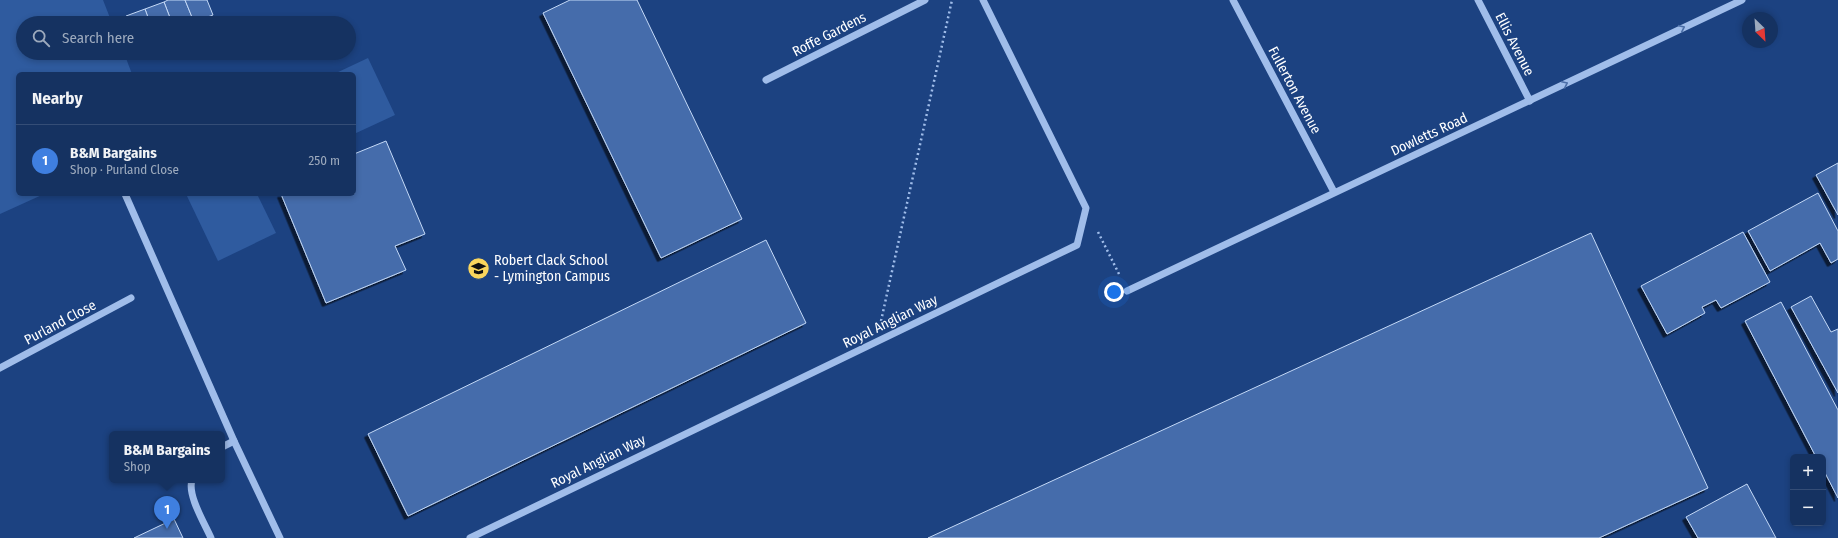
<!DOCTYPE html>
<html lang="en">
<head>
<meta charset="utf-8">
<style>
  body { margin:0; font-family:"Fira Sans Condensed",sans-serif; background:#1e3a67; color:#f1f3f6 }
  .controls { position:absolute; right:12px; bottom:12px; display:grid; overflow:hidden; border-radius:6px; box-shadow:0 2px 6px #0003 }
  .controls button { width:36px; height:36px; display:grid; place-items:center; padding:0; border:0; border-bottom:1px solid #344d76; background:#153261; color:#f1f3f6; font:20px sans-serif }
  .compass { position:absolute; left:1742px; top:12px; width:36px; height:36px; border-radius:50%; background:#153261; box-shadow:0 2px 6px #0003; rotate:155deg }
  .you { position:absolute; left:1114px; top:292px; width:14px; height:14px; margin:-10px; border:3px solid #fff; border-radius:50%; background:#1a73e8; box-shadow:0 0 0 6px #1a73e833 }
  .badge { display:grid; place-items:center; width:26px; height:26px; border-radius:50%; background:#bca0f2; color:#fff; font-size:13px; font-weight:700 }
  .pin { position:absolute; translate:-50% -33px; filter:drop-shadow(0 1px 2px #0008) }
  .pin::after { content:''; position:absolute; top:21px; width:14px; height:12px; background:inherit; clip-path:polygon(0 0,100% 0,50% 100%) }
  .popup { position:absolute; left:109px; top:431px; width:116px; height:52px; box-sizing:border-box; display:grid; place-content:center; border-radius:6px; background:#153261; filter:drop-shadow(0 1px 3px #0005); font-size:13px; white-space:nowrap; color:#9daabd }
  .popup b { font-size:15px; color:#f1f3f6 }
  .popup::after { content:''; position:absolute; left:50%; top:100%; margin-left:-8px; border:8px solid transparent; border-top-color:#153261 }
  .list { margin:0; padding:0; list-style:none }
  h2 { display:flex; justify-content:space-between; align-items:center; height:52px; margin:0; padding:0 16px; font-size:17px }
  h2 small { font-size:13px; font-weight:400; color:#9daabd }
  .list li { display:grid; grid-template-columns:26px 1fr auto; gap:12px; align-items:center; box-sizing:border-box; height:72px; padding:0 16px; border-top:1px solid #344d76 }
  .list b { display:block; font-size:15px; white-space:nowrap }
  .list p { margin:0; font-size:13px; white-space:nowrap; color:#9daabd }
  .list em { font-size:13px; font-style:normal; color:#9daabd }
  .icon { flex:none; width:22px; height:22px; fill:none; stroke:currentColor; stroke-width:2; stroke-linecap:round; stroke-linejoin:round }
  .map { position:relative; flex:none; width:1838px; height:538px; overflow:hidden }
  .search { position:absolute; background:#153261; box-shadow:0 2px 6px #0003; left:16px; top:16px; width:340px; height:44px; display:flex; align-items:center; gap:10px; box-sizing:border-box; padding:0 14px; border-radius:22px; color:#9daabd; font-size:15px }
  .panel { position:absolute; background:#153261; box-shadow:0 2px 6px #0003; left:16px; top:72px; width:340px; height:124px; border-radius:6px }
  .map>svg:first-child { display:block }
  .green { fill:#2f5b9f }
  .building { fill:#446cab; stroke:#c4d9f7; filter:url(#shadow) }
  .lines { fill:none; stroke-linecap:round; stroke-linejoin:round }
  .path { stroke:#a0bdea; stroke-width:2.5; stroke-dasharray:2 3; stroke-linecap:butt }
  .minor { stroke:#a0bdea; stroke-width:7 }
  .oneway { stroke:#4a6da6 }
  .labels { text-anchor:middle; stroke-width:3; stroke-linejoin:round; paint-order:stroke }
  .street-label { font-size:14px; fill:#fff; stroke:#1c4281 }
  .poi-label { font-size:14px; fill:#fff; stroke:#1c4281; text-anchor:start }
</style>
</head>
<body>
<div class="map">
<svg width="1838" height="538" viewBox="0 0 1838 538">
  <defs>
    <filter id="shadow"><feDropShadow dx="-3.5" dy="3.5" stdDeviation="0" flood-color="#0009"/></filter>
  </defs>
  <rect width="100%" height="100%" fill="#1c4281"/>
  <g class="green">
    <path d="M 0,0 L 103,0 L 112,23 L 23,23 L 23,53 L 124,53 L 132,74 L 18,74 L 18,194 L 44,194 L 0,214 Z"/>
    <path d="M 368,58 L 395,115 L 354,134 L 354,74 L 334,74 Z"/>
    <path d="M 186,194 L 257,194 L 276,233 L 218,261 Z"/>
  </g>
  <g class="building">
    <path d="M 168,0 L 185,0 L 194,22 L 172,23 L 164,2 Z"/>
    <path d="M 185,0 L 207,0 L 213,15 L 194,22 Z"/>
    <path d="M 570,0 L 637,0 L 742,219 L 661,258 L 543,13 Z"/>
    <path d="M 164,2 L 172,23 L 150,23 L 145,9 Z"/>
    <path d="M 145,9 L 150,23 L 128,23 L 126,16 Z"/>
    <path d="M 386,141 L 425,234 L 395,246 L 406,270 L 326,303 L 281,194 L 354,194 L 354,154 Z"/>
    <path d="M 1838,163 L 1838,215 L 1816,175 Z"/>
    <path d="M 1818,193 L 1838,231 L 1838,259 L 1831,263 L 1820,243 L 1770,271 L 1748,231 Z"/>
    <path d="M 1743,232 L 1770,282 L 1721,308 L 1716,300 L 1702,307 L 1705,313 L 1667,334 L 1641,286 Z"/>
    <path d="M 1591,233 L 1708,488 L 1599,538 L 928,538 Z"/>
    <path d="M 766,240 L 806,323 L 408,516 L 368,434 Z"/>
    <path d="M 1811,296 L 1831,332 L 1838,329 L 1838,393 L 1791,307 Z"/>
    <path d="M 1781,302 L 1838,410 L 1838,498 L 1823,469 L 1823,457 L 1816,457 L 1745,321 Z"/>
    <path d="M 1747,484 L 1776,538 L 1698,538 L 1686,517 Z"/>
    <path d="M 174,519 L 183,538 L 134,538 Z"/>
  </g>
  <g class="lines">
    <g class="path">
      <path d="M 1098,232 L 1120,276"/>
      <path d="M 881,321 L 952,0"/>
    </g>
    <g class="minor">
      <path d="M 1233,0 L 1334,192"/>
      <path d="M 1478,0 L 1530,101"/>
      <path d="M 766,80 L 925,0"/>
      <path d="M 125,194 L 234,441 L 280,538"/>
      <path d="M 1127,291 L 1742,0"/>
      <path d="M 0,368 L 131,298"/>
      <path d="M 222,447 L 234,441"/>
      <path d="M 192,480 C 187,495 205,524 211,538"/>
      <path d="M 470,538 L 1077,245 L 1086,208 L 983,0"/>
    </g>
  </g>
  <defs><path id="oneway-chevron" d="M-2-3.5L2.5 0L-2 3.5" fill="none" stroke-width="1.6" stroke-linecap="round" stroke-linejoin="round"/></defs>
  <g class="oneway">
    <use href="#oneway-chevron" transform="translate(1682 28) rotate(-25)"/>
    <use href="#oneway-chevron" transform="translate(1565 84) rotate(-25)"/>
  </g>
  <defs>
    <symbol id="school-disc" viewBox="-11 -11 22 22"><circle r="9.5" fill="#fad65d" stroke="#1c4281"/><path d="M0-5L7-2L0 1L-7-2ZM-4 1L0 2.5L4 1V4Q0 6-4 4Z" fill="#111"/></symbol>
  </defs>
  <g fill-rule="evenodd">
    <use href="#school-disc" x="466" y="256" width="25" height="25"/>
  </g>
  <g class="labels">
    <g class="street-label">
      <text transform="translate(829 34) rotate(-27)" y="5">Roffe Gardens</text>
      <text transform="translate(1515 44) rotate(63)" y="5">Ellis Avenue</text>
      <text transform="translate(1295 90) rotate(62)" y="5">Fullerton Avenue</text>
      <text transform="translate(1429 134) rotate(-25)" y="5">Dowletts Road</text>
      <text transform="translate(890 321) rotate(-26)" y="5">Royal Anglian Way</text>
      <text transform="translate(60 322) rotate(-28)" y="5">Purland Close</text>
      <text transform="translate(598 461) rotate(-26)" y="5">Royal Anglian Way</text>
    </g>
    <g class="poi-label">
      <text x="494" y="265">Robert Clack School<tspan x="494" dy="16">- Lymington Campus</tspan></text>
    </g>
  </g>
</svg>
<div class="controls">
<button>+</button>
<button>−</button>
</div>
<svg class="compass" viewBox="-18 -18 36 36"><path d="M0-13l5 13h-10z" fill="#e53935"/><path d="M0 13l5-13h-10z" fill="#9daabd"/></svg>
<div class="you"></div>
<div class="pin badge" style="left:167px;top:529px;background:#3f7fe0">1</div>
<div class="popup"><b>B&amp;M Bargains</b>Shop</div>
<div class="search"><svg class="icon" aria-label="search" viewBox="0 0 24 24"><circle cx="10" cy="10" r="6"/><path d="M15 15l6 6"/></svg>Search here</div>
<section class="panel">
<h2>Nearby<small></small></h2>
<ul class="list">
<li><span class="badge" style="background:#3f7fe0">1</span><div><b>B&amp;M Bargains</b><p>Shop · Purland Close</p></div><em>250 m</em></li>
</ul>
</section>
</div>
</body>
</html>
